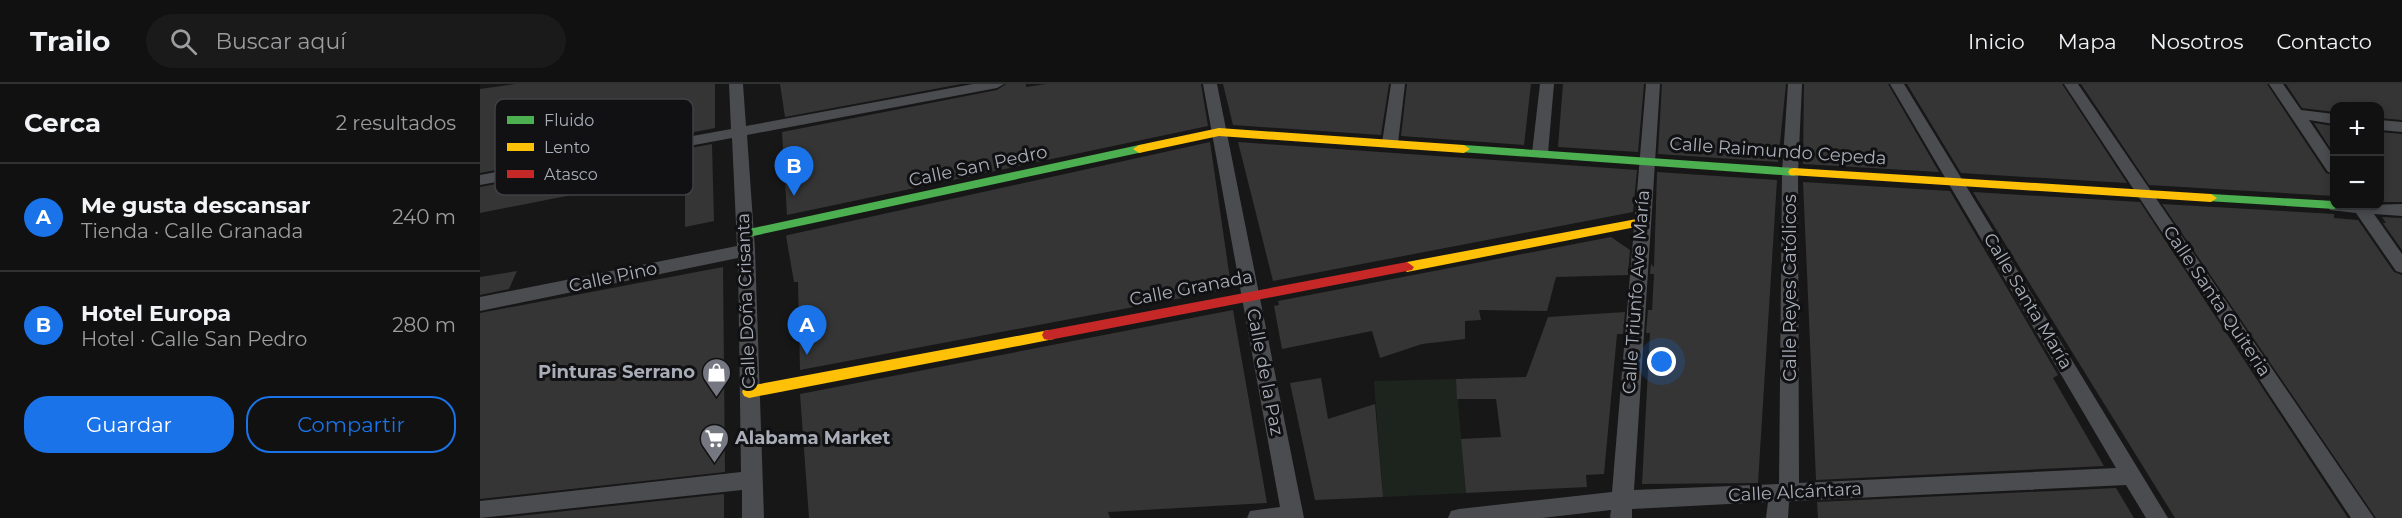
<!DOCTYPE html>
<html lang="es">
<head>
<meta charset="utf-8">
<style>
  body { margin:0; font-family:Montserrat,sans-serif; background:#1a1a1a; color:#f1f3f6 }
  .controls { position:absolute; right:18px; top:18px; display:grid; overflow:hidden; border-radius:12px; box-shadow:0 3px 9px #0003 }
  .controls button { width:54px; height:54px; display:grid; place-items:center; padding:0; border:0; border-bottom:2px solid #303131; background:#111; color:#f1f3f6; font:30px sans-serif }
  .you { position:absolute; left:1182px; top:278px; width:21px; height:21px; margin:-15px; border:4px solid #fff; border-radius:50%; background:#1a73e8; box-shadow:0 0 0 9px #1a73e833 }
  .badge { display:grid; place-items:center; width:39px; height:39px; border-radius:50%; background:#1a73e8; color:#fff; font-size:20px; font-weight:700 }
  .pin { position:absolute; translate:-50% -50px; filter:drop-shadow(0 2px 3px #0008) }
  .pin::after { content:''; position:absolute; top:32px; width:21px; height:18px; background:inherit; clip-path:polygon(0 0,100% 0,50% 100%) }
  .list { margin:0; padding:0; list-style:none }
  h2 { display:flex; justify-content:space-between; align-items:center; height:78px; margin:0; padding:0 24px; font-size:26px }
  h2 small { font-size:20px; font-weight:400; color:#9c9d9f }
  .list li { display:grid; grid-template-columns:39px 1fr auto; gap:18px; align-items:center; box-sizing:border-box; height:108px; padding:0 24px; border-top:2px solid #303131 }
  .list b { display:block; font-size:22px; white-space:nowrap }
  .list p { margin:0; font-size:20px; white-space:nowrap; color:#9c9d9f }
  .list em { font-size:20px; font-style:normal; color:#9c9d9f }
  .actions { display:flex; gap:12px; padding:18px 24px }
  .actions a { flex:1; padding:14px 0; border:2px solid #1a73e8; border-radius:24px; text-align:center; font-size:21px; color:#1a73e8 }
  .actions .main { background:#1a73e8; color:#fff }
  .icon { flex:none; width:33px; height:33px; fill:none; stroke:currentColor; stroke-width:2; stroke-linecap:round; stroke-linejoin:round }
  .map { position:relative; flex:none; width:1922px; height:434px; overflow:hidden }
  header { display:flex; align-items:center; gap:36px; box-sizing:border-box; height:84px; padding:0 30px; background:#111; border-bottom:2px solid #303131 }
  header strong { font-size:28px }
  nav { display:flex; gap:33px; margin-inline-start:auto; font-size:21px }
  .search { width:420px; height:54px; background:#1a1a1a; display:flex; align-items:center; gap:15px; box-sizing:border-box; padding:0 21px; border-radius:33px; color:#9c9d9f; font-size:22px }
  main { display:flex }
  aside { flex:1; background:#111 }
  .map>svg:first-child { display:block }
  .green { fill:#1d241e }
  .building { fill:#353536 }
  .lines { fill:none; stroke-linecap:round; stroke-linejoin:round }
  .street { fill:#4b4c50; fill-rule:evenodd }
  .fast { fill:#4caf50; fill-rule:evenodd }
  .slow { fill:#ffc107; fill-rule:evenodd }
  .jam { fill:#c62828; fill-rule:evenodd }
  .labels { text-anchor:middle; stroke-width:6; stroke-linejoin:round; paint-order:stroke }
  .street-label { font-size:18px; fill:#a8adb8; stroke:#111113 }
  .poi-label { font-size:18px; font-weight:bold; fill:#a8adb8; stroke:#111113; text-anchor:end }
  .key { fill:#111113; stroke:#3e4045; stroke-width:1.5 }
  .key-label { font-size:16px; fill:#a8adb8 }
</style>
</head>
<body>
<header>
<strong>Trailo</strong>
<div class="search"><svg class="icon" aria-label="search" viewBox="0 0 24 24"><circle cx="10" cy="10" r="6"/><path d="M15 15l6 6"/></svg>Buscar aquí</div>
<nav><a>Inicio</a><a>Mapa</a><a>Nosotros</a><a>Contacto</a></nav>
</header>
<main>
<aside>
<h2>Cerca<small>2 resultados</small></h2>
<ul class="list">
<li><span class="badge">A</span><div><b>Me gusta descansar</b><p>Tienda · Calle Granada</p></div><em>240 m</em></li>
<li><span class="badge">B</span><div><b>Hotel Europa</b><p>Hotel · Calle San Pedro</p></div><em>280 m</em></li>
</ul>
<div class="actions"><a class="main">Guardar</a><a>Compartir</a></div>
</aside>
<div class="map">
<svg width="1922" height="434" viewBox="0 0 1922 434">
  <rect width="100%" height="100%" fill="#171717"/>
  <path class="green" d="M 976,295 L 986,409 L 903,413 L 894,297 Z"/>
  <g class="building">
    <path d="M 36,0 L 235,0 L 235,44 L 0,89 L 0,5 Z"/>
    <path d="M 300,0 L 481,0 L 305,33 Z"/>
    <path d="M 526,0 L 546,0 L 546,3 L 566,0 L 721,0 L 728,42 L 307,131 L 302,48 L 517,6 Z"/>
    <path d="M 743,0 L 909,0 L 901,51 L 753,41 Z"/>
    <path d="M 927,0 L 1051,0 L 1044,61 L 921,52 Z"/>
    <path d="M 1083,0 L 1164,0 L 1158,68 L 1078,63 Z"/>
    <path d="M 1182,0 L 1306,0 L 1298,78 L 1178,70 Z"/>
    <path d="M 1324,0 L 1408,0 L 1459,88 L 1323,80 Z"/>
    <path d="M 1427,0 L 1582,0 L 1647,99 L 1481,89 Z"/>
    <path d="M 1601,0 L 1787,0 L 1846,89 L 1854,91 L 1854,112 L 1669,101 Z"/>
    <path d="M 1806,0 L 1922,0 L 1922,36 L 1899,34 L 1899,22 L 1854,22 L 1854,28 L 1822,24 Z"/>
    <path d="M 1834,39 L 1854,42 L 1854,70 Z"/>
    <path d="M 1899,48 L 1922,50 L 1922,118 L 1899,118 Z"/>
    <path d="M 730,58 L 751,202 L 749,205 L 320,286 L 318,198 L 314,198 L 306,152 L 308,151 Z"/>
    <path d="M 758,58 L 1157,86 L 1153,128 L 793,197 Z"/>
    <path d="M 232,60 L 234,137 L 205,143 L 205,81 L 173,84 L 168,96 L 0,129 L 0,103 Z"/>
    <path d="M 1177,88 L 1297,96 L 1278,399 L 1162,400 L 1170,249 L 1166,249 L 1168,226 L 1172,226 L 1174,190 L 1170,190 L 1171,180 L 1174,183 Z"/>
    <path d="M 1323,98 L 1470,107 L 1578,291 L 1573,294 L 1624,382 L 1336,396 Z"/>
    <path d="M 1493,108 L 1660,118 L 1868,434 L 1695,434 Z"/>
    <path d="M 1682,120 L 1854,130 L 1854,134 L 1878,136 L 1914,188 L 1922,191 L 1922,434 L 1896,434 Z"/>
    <path d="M 1902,133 L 1922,134 L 1922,166 L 1903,139 L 1906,139 Z"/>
    <path d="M 1131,153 L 1150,166 L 1148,191 L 1076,193 L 1067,227 L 999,226 L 1001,236 L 985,237 L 985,255 L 942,260 L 900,274 L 892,247 L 802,265 L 794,222 L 799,221 L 798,217 Z"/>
    <path d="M 243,183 L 245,388 L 0,415 L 0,229 Z"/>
    <path d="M 37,187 L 29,205 L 0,211 L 0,193 Z"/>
    <path d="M 753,226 L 787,419 L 628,428 L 630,434 L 329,434 L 320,310 Z"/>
    <path d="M 1145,228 L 1143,250 L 1137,250 L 1124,390 L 1106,391 L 1107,403 L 986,409 L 981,355 L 1021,353 L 1016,315 L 977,315 L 976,295 L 1046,293 L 1068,233 Z"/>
    <path d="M 841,294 L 848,335 L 895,320 L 903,413 L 835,416 L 810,299 Z"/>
    <path d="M 1636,404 L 1654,434 L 1338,434 L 1337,418 Z"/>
    <path d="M 244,410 L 244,434 L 21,434 Z"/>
  </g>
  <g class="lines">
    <g class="street">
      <path d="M 249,0 L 263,0 L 266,42 L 493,0 L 524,0 L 517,4 L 267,51 L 275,166 L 284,434 L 262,434 L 262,406 L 0,434 L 0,417 L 261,388 L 258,174 L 0,227 L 0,213 L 257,162 L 252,54 L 0,101 L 0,91 L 251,45 Z"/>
      <path d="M 723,0 L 737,0 L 824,434 L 767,434 L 770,427 L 800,423 Z"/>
      <path d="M 911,0 L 925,0 L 918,59 L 910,64 L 902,59 Z"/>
      <path d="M 1060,0 L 1074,0 L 1068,69 L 1060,74 L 1052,69 Z"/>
      <path d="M 1166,0 L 1180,0 L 1154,406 L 1299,400 L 1302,88 L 1308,0 L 1322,0 L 1318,88 L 1319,399 L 1636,384 L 1410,0 L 1424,0 L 1688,434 L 1666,434 L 1646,401 L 1312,417 L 1309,418 L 1308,434 L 1286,434 L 1288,418 L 1152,425 L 1152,434 L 1130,434 L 1131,426 L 1062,434 L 968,434 L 971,427 L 979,425 L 1132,408 Z"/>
      <path d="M 1584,0 L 1598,0 L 1894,434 L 1871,434 Z"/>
      <path d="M 1789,0 L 1803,0 L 1821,26 L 1854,30 L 1854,40 L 1829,36 L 1854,73 L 1854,89 L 1848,88 Z"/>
      <path d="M 1900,36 L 1922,38 L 1922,48 L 1900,46 Z"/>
      <path d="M 1854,117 L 1854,122 L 1922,120 L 1922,132 L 1894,130 L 1922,170 L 1922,189 L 1916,187 L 1876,129 L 1850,126 L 1848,122 Z"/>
    </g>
    <g class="fast">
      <path d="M 659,61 L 665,65 L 663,68 L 264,154 L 258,150 L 264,146 Z"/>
      <path d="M 984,61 L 1314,84 L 1320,88 L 1314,92 L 980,68 L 978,65 L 980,62 Z"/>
      <path d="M 1731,110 L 1854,117 L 1854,122 L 1860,122 L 1854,125 L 1727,117 L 1725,114 L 1727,111 Z"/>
    </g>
    <g class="slow">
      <path d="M 739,44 L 984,61 L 990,65 L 984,69 L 739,52 L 659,69 L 653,65 L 659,61 Z"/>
      <path d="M 1314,84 L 1731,110 L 1737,114 L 1731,118 L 1310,91 L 1308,88 L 1310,85 Z"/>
      <path d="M 1162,134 L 1166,135 L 1168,138 L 1166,141 L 927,188 L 920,183 L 927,178 Z"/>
      <path d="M 569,246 L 574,247 L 576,251 L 574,255 L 569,256 L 269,314 L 264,312 L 262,308 L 264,304 L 269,302 Z"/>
    </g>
    <path class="jam" d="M 927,178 L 934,183 L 932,186 L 569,256 L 564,255 L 562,251 L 564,247 L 569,246 Z"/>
  </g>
  <defs>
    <symbol id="shop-pin" viewBox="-11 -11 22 30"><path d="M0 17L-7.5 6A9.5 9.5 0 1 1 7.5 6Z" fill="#757880" stroke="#111113"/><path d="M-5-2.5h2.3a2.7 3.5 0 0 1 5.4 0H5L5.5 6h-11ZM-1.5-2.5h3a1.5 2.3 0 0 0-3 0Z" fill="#fff"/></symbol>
    <symbol id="supermarket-pin" viewBox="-11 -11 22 30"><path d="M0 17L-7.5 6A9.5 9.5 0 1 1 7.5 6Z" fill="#757880" stroke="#111113"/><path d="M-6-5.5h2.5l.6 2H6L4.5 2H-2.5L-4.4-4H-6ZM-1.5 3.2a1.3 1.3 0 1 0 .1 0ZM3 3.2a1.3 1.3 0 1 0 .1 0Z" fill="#fff"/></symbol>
  </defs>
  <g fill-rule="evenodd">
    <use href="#shop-pin" x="220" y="272" width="33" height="45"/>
    <use href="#supermarket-pin" x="218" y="338" width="33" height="45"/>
  </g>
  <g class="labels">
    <g class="street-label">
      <text transform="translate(1298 67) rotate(4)" y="6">Calle Raimundo Cepeda</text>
      <text transform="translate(498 82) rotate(-12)" y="6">Calle San Pedro</text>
      <text transform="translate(133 193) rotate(-12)" y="6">Calle Pino</text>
      <text transform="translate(711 204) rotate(-11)" y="6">Calle Granada</text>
      <text transform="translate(1310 204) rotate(-90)" y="6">Calle Reyes Católicos</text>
      <text transform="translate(1156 208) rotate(-86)" y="6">Calle Triunfo Ave María</text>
      <text transform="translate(266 217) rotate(-92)" y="6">Calle Doña Crisanta</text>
      <text transform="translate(1548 217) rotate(59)" y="6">Calle Santa María</text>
      <text transform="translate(1737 217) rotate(56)" y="6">Calle Santa Quiteria</text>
      <text transform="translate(785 288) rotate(79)" y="6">Calle de la Paz</text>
      <text transform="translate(1315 408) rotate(-3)" y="6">Calle Alcántara</text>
    </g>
    <g class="poi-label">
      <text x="215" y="294">Pinturas Serrano</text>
      <text x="255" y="360" text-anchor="start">Alabama Market</text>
    </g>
  </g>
  <rect x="15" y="15" width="198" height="96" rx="9" class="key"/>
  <rect x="27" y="32" width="27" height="8" fill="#4caf50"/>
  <rect x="27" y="59" width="27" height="8" fill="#ffc107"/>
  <rect x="27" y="86" width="27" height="8" fill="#c62828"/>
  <g class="key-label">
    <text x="64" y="42">Fluido</text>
    <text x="64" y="69">Lento</text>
    <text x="64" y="96">Atasco</text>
  </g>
</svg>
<div class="controls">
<button>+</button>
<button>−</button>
</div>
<div class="you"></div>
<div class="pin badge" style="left:327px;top:271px">A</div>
<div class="pin badge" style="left:314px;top:112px">B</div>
</div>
</main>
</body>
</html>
